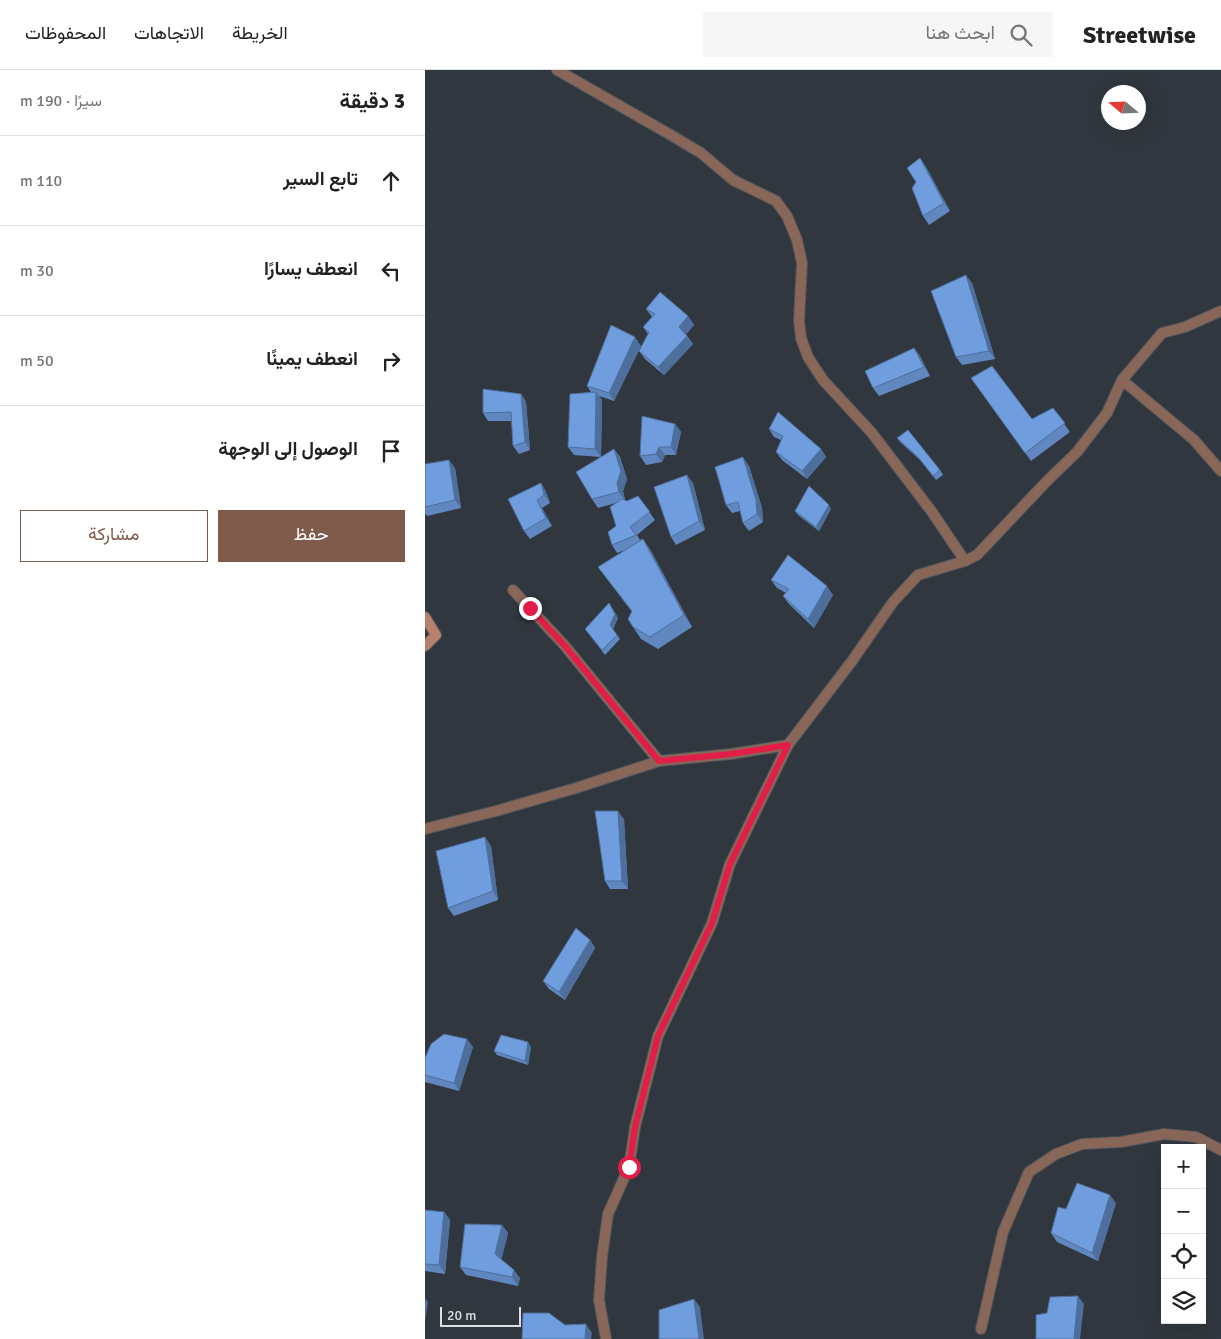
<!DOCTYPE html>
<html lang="ar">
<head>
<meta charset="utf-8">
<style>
  body { margin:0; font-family:Signika,Vazirmatn,sans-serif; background:#f6f6f6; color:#222; direction:rtl }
  .controls { position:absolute; right:15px; bottom:15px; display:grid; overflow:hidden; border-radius:0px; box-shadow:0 5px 20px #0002 }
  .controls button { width:45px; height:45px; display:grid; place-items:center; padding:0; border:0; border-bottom:1px solid #e0e0e0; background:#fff; color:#222; font:25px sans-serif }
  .compass { position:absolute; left:676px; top:15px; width:45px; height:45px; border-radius:50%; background:#fff; box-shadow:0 5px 20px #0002; rotate:289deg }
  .scale { position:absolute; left:15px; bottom:12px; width:81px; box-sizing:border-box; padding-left:5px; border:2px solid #dcdfe5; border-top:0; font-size:14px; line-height:18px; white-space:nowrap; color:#dcdfe5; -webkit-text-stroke:4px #31373e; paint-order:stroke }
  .stop { position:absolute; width:15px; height:15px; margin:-11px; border:4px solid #e11d48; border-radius:50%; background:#fff }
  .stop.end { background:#e11d48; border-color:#fff; box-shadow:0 1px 5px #0008 }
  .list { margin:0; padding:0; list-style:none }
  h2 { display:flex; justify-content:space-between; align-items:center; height:65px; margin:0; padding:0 20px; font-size:21px }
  h2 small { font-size:16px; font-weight:400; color:#767676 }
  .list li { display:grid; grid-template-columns:32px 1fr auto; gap:15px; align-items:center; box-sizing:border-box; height:90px; padding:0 20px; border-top:1px solid #e0e0e0 }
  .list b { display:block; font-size:19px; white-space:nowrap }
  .list em { font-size:16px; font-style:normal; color:#767676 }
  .actions { display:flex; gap:10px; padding:15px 20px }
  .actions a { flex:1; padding:11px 0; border:1px solid #7f5b4b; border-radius:0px; text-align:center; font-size:18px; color:#7f5b4b }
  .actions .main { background:#7f5b4b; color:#fff }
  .icon { flex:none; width:28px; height:28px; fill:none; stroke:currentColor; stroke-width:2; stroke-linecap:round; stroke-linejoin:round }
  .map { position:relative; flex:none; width:796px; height:1269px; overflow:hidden; direction:ltr }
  header { display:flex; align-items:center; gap:30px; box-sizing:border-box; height:70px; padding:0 25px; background:#fff; border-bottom:1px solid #e0e0e0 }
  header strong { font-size:24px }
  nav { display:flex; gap:28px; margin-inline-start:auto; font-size:18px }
  .search { width:350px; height:45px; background:#f6f6f6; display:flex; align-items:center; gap:12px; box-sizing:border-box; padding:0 18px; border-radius:0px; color:#767676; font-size:19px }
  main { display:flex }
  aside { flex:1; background:#fff }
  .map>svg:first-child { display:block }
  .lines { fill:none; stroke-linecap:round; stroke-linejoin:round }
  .street-casing { stroke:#50555c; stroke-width:12 }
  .secondary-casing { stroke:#50555c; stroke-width:12 }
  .street { stroke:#886759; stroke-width:10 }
  .secondary { stroke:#b6816a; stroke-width:10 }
  .wall { fill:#6087bf }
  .shaded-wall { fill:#4e6e9b }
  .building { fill:#709dde; stroke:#4e6e9b }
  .route { stroke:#e11d48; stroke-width:6 }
</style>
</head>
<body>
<header>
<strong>Streetwise</strong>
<div class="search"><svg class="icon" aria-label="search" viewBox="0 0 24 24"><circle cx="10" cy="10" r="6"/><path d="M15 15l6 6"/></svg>ابحث هنا</div>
<nav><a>الخريطة</a><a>الاتجاهات</a><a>المحفوظات</a></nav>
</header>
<main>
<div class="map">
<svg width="796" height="1269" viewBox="0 0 796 1269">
  <rect width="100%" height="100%" fill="#31373e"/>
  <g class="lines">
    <defs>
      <g id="street">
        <path d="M 132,0 L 244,64 L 276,83 L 308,110 L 351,131 L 362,146 L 372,170 L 377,193 L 374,251 L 376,268 L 383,287 L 398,310 L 447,363 L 507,442 L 540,491"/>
        <path d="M 697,310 L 769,370 L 796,401"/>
        <path d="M 88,520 L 140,576 L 234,691"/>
        <path d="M 0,759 L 71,741 L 151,718 L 234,691 L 306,684 L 363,675"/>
        <path d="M 556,1259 L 578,1162 L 604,1102 L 631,1084 L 657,1074 L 696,1072 L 739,1064 L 771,1067 L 796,1080"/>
        <path d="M 181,1269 L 174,1230 L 177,1187 L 183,1144 L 204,1097 L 210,1057 L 233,966 L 287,853 L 305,794 L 363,675 L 427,591 L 468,532 L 493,505 L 540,491 L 552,485 L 622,411 L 652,382 L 682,343 L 697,310 L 737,263 L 760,257 L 796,241"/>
      </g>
      <path id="secondary" d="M 0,547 L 11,565 L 0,576"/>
    </defs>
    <use href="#street" class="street-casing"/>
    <use href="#secondary" class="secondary-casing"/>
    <use href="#street" class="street"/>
    <use href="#secondary" class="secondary"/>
  </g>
  <g class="wall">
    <path d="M 495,88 L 501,97 L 525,141 L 504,155 L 498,146 L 491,112 Z"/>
    <path d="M 547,213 L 570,289 L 537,295 L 531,287 Z"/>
    <path d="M 221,239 L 263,246 L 269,255 L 261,264 L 268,274 L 239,305 L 220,289 L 214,281 L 223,264 L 218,257 L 227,247 Z"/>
    <path d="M 216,276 L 189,331 L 174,326 L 177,330 L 176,387 L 149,385 L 143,377 L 166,322 L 162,316 Z"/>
    <path d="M 489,278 L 495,286 L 505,306 L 454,326 L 448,318 Z"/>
    <path d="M 546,308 L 607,349 L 628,338 L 645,362 L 606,391 Z"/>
    <path d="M 96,324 L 101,332 L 105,380 L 94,384 L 88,376 L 87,351 L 63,351 L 58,343 Z"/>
    <path d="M 250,354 L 256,362 L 251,385 L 240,385 L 237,392 L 221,395 L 215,386 Z"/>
    <path d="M 344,359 L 396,379 L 401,387 L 382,409 L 357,390 L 351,382 L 356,370 L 349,367 Z"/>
    <path d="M 472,368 L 515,400 L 518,405 L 511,410 L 496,391 L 475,372 Z"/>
    <path d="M 189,379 L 195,387 L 202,409 L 198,421 L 200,430 L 202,431 L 213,426 L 230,450 L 212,465 L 215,470 L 218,469 L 226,481 L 267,557 L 233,579 L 216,569 L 208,557 L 207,542 L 173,497 L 200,480 L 192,483 L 187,475 L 191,456 L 191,433 L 173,438 L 167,429 Z"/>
    <path d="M 0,394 L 30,398 L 36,438 L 2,446 L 0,443 Z"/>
    <path d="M 324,396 L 337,438 L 338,452 L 324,461 L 318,453 L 315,441 L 307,443 L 301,435 Z"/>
    <path d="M 116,413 L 121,422 L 125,433 L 117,438 L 127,456 L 105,469 L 99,461 Z"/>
    <path d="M 268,413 L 280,460 L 251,475 L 246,467 Z"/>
    <path d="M 406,439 L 394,461 L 373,445 L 370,441 Z"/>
    <path d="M 346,510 L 408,525 L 389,558 L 364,534 L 358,526 L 361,523 L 352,518 Z"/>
    <path d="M 184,533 L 193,548 L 188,559 L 195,569 L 180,585 L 163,563 Z"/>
    <path d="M 199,749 L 203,819 L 185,819 L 180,811 Z"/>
    <path d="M 66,776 L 73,830 L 29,846 L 23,838 Z"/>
    <path d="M 165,870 L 170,878 L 140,930 L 124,919 L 118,911 Z"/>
    <path d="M 48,977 L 34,1021 L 0,1012 L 0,988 Z"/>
    <path d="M 106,977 L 103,995 L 72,985 L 69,981 Z"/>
    <path d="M 691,1133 L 673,1191 L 632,1172 L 626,1163 L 641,1139 Z"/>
    <path d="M 0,1140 L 19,1142 L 25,1150 L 20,1204 L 0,1201 Z"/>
    <path d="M 77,1155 L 83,1163 L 76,1189 L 95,1208 L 93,1216 L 41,1205 L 35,1197 Z"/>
  </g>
  <g class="shaded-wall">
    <path d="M 495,88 L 501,97 L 525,141 L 519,133 Z"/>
    <path d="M 541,205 L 547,213 L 570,289 L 564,281 Z"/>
    <path d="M 263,246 L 269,255 L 260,265 L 254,257 Z"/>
    <path d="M 262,266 L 268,274 L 239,305 L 233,297 Z"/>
    <path d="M 210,267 L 216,276 L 189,331 L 184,323 Z"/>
    <path d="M 489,278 L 495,286 L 505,306 L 499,297 Z"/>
    <path d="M 171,322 L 177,330 L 176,387 L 170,379 Z"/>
    <path d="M 96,324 L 101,332 L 105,380 L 100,372 Z"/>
    <path d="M 250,354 L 256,362 L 251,385 L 246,377 Z"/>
    <path d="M 234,377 L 240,385 L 237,392 L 231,384 Z"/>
    <path d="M 189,379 L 195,387 L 202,409 L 198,421 L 200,431 L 194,422 L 192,413 Z"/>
    <path d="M 396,379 L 401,387 L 382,409 L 377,401 Z"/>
    <path d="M 318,387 L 324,396 L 337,438 L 338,452 L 332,444 Z"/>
    <path d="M 24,390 L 30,398 L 36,438 L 30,430 Z"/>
    <path d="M 262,405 L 268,413 L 280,460 L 274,451 Z"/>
    <path d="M 116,413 L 121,422 L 125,433 L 119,425 Z"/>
    <path d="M 112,430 L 117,438 L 127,456 L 121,448 Z"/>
    <path d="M 404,435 L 406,439 L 394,461 L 391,457 Z"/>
    <path d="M 218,469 L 226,481 L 267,557 L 259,545 Z"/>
    <path d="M 402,516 L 408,525 L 389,558 L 383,549 Z"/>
    <path d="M 184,533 L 193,548 L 188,559 L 185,555 Z"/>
    <path d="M 193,741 L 199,749 L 203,819 L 197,811 Z"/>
    <path d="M 60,767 L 66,776 L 73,830 L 68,821 Z"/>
    <path d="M 165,870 L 170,878 L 140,930 L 134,922 Z"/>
    <path d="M 42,969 L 48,977 L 34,1021 L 29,1013 Z"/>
    <path d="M 103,972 L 106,977 L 103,995 L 100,991 Z"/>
    <path d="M 685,1125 L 691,1133 L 673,1191 L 667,1183 Z"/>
    <path d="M 19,1142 L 25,1150 L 20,1204 L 14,1195 Z"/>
    <path d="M 77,1155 L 83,1163 L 76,1192 L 70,1184 Z"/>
    <path d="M 89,1200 L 95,1208 L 93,1216 L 87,1207 Z"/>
    <path d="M 653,1226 L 659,1234 L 655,1269 L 649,1269 Z"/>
    <path d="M 0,1228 L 3,1232 L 0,1251 Z"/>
    <path d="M 269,1229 L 275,1237 L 279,1269 L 274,1269 Z"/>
    <path d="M 161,1254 L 167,1263 L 166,1269 L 160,1269 Z"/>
  </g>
  <g class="building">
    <path d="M 495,88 L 519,133 L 498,146 L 487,118 L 491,112 L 482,98 Z"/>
    <path d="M 541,205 L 564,281 L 531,287 L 506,221 Z"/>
    <path d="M 235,222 L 263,246 L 254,257 L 262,266 L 233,297 L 214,281 L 224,262 L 218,257 L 230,244 L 221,239 Z"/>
    <path d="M 186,255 L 210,267 L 184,323 L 162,316 Z"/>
    <path d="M 489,278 L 499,297 L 448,318 L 440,301 Z"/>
    <path d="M 567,296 L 607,349 L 628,338 L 640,353 L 600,383 L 546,308 Z"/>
    <path d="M 58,319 L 96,324 L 100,372 L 88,376 L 86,342 L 58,343 Z"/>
    <path d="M 171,322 L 170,379 L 143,377 L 145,324 Z"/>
    <path d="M 353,342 L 396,379 L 377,401 L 351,382 L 358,366 L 344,359 Z"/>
    <path d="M 217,346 L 250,354 L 246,377 L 234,377 L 231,384 L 215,386 Z"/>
    <path d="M 483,360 L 515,400 L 508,406 L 493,387 L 472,368 Z"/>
    <path d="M 189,379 L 196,401 L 192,413 L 194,422 L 167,429 L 151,402 Z"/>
    <path d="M 318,387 L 331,430 L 332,444 L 318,453 L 313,432 L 301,435 L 290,397 Z"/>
    <path d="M 24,390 L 30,430 L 0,437 L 0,394 Z"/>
    <path d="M 262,405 L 274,451 L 246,467 L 229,417 Z"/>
    <path d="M 116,413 L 119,425 L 112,430 L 121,448 L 99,461 L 83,429 Z"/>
    <path d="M 384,416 L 404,435 L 391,457 L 370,441 Z"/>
    <path d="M 213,426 L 225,442 L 205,457 L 211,465 L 187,475 L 183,462 L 191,456 L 185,437 L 197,429 L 202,431 Z"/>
    <path d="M 218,469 L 259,545 L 225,567 L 208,557 L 203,549 L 207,541 L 173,497 Z"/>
    <path d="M 363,485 L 402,516 L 383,549 L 358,526 L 364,519 L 346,510 Z"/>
    <path d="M 184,533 L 190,544 L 185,555 L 192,565 L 177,580 L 160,559 Z"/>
    <path d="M 170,741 L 193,741 L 197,811 L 180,811 Z"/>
    <path d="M 60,767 L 68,821 L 23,838 L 11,781 Z"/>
    <path d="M 151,858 L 165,870 L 134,922 L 118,911 Z"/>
    <path d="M 19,964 L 42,969 L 29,1013 L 0,1005 L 0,988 L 6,974 Z"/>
    <path d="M 76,965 L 103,972 L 100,991 L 69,981 Z"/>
    <path d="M 652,1113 L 685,1125 L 667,1183 L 626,1163 L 633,1137 L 641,1139 Z"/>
    <path d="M 0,1140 L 19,1142 L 14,1195 L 0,1194 Z"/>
    <path d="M 40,1154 L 77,1155 L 70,1184 L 89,1200 L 87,1207 L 35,1197 Z"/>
    <path d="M 653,1226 L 649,1269 L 611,1269 L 611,1245 L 622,1243 L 625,1227 Z"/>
    <path d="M 269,1229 L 274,1269 L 234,1269 L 234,1240 Z"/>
    <path d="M 98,1243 L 124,1243 L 140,1255 L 161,1254 L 160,1269 L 97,1269 Z"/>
  </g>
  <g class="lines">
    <path class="route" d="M 105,538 L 140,576 L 234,691 L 306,684 L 363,675 L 305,794 L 287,853 L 233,966 L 210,1057 L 204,1097"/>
  </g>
</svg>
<div class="controls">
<button>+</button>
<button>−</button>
<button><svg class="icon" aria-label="locate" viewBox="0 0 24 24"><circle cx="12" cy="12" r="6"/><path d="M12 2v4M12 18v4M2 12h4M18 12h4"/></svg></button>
<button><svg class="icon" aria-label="layers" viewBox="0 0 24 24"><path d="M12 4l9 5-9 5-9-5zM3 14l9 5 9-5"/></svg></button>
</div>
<svg class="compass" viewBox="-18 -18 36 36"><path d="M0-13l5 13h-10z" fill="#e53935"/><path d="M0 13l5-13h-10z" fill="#767676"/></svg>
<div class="scale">20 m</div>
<div class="stop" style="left:204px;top:1097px"></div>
<div class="stop end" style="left:105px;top:538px"></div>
</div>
<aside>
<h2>3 دقيقة<small>سيرًا · 190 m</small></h2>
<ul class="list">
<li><svg class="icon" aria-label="ahead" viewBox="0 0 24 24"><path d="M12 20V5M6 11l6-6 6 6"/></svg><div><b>تابع السير</b></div><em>110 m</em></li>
<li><svg class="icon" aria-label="left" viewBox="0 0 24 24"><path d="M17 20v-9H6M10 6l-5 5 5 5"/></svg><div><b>انعطف يسارًا</b></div><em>30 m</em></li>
<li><svg class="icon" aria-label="right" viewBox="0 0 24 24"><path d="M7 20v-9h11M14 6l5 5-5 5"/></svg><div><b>انعطف يمينًا</b></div><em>50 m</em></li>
<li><svg class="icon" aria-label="arrive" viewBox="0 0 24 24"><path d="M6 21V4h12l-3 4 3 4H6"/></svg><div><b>الوصول إلى الوجهة</b></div></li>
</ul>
<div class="actions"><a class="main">حفظ</a><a>مشاركة</a></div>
</aside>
</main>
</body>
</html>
